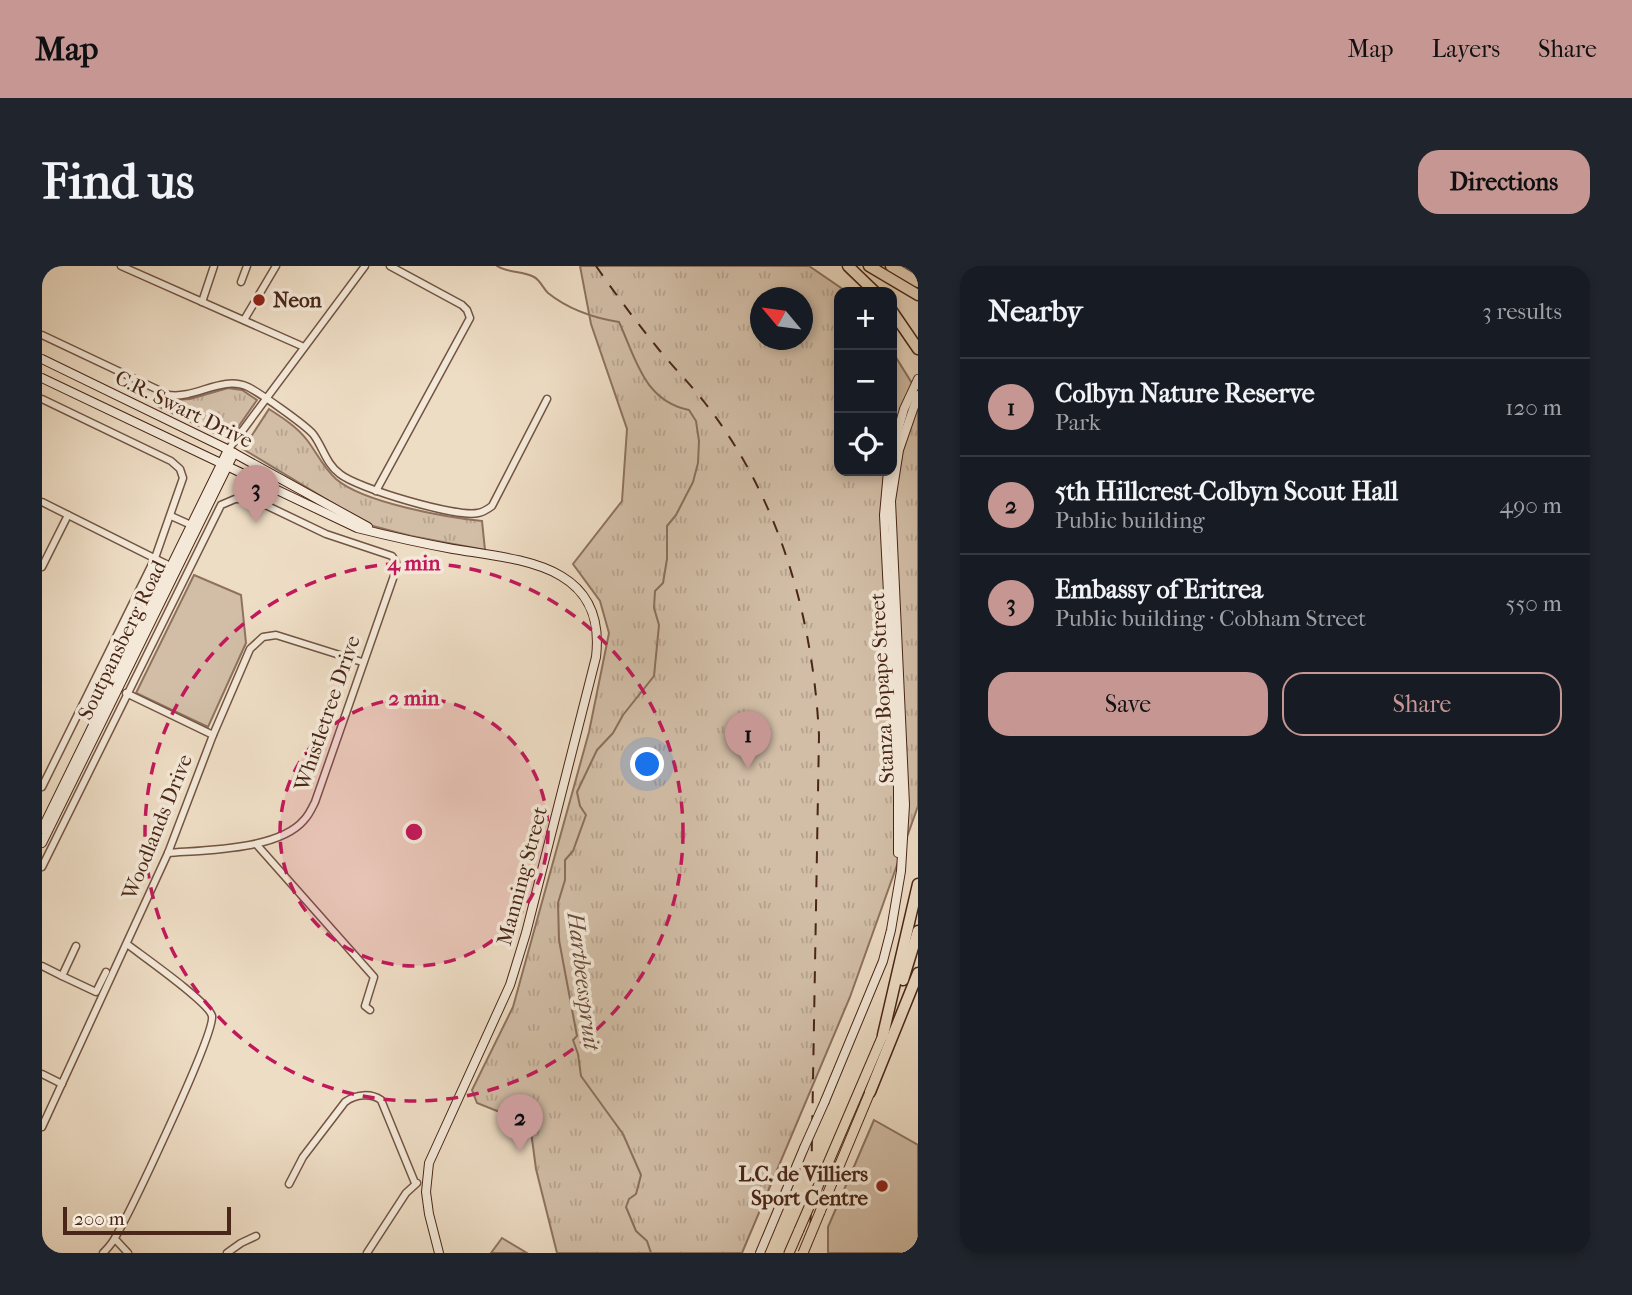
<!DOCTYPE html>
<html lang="en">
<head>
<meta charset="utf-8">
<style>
  body { margin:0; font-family:"IM FELL French Canon",serif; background:#20242c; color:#f1f3f6 }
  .controls { position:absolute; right:21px; top:21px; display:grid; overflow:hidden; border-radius:14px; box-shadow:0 4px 10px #0003 }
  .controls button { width:63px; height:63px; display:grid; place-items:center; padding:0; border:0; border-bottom:2px solid #363941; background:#171b24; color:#f1f3f6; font:35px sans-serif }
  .compass { position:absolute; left:708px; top:21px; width:63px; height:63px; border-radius:50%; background:#171b24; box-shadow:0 4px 10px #0003; rotate:299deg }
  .scale { position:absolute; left:21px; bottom:18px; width:168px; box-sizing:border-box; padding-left:7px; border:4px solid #492617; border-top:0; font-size:19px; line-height:24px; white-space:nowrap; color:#492617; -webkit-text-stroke:5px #f4e9d9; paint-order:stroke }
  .you { position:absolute; left:606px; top:499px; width:24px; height:24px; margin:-18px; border:5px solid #fff; border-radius:50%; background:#1a73e8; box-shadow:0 0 0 10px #1a73e833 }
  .badge { display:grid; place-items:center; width:46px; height:46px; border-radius:50%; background:#c59692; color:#111; font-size:23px; font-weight:700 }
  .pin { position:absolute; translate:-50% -58px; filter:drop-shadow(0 2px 4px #0008) }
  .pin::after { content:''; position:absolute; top:37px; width:24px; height:21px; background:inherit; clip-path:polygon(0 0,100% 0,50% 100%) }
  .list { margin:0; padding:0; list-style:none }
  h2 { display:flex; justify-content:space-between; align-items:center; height:91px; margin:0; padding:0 28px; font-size:30px }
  h2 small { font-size:23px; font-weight:400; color:#9ea1a6 }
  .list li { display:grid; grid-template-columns:46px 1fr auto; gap:21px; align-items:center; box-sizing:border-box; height:98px; padding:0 28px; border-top:2px solid #363941 }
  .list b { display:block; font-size:26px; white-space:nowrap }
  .list p { margin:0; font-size:23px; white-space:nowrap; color:#9ea1a6 }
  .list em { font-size:23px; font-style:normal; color:#9ea1a6 }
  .actions { display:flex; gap:14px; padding:21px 28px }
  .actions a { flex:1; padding:16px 0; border:2px solid #c59692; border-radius:21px; text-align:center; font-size:24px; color:#c59692 }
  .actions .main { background:#c59692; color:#111 }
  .icon { flex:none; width:38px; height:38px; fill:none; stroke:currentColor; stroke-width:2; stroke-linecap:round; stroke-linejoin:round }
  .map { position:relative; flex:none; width:876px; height:987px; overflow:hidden; border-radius:21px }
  header { display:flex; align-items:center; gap:42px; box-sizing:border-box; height:98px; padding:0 35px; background:#c59692; color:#111 }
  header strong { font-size:33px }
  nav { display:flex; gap:38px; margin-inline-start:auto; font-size:24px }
  .intro { display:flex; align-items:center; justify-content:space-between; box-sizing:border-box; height:168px; padding:0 42px }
  h1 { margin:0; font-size:49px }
  .button { padding:18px 32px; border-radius:21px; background:#c59692; color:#111; font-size:24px; font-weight:700 }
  main { display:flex; gap:42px; padding:0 42px }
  aside { flex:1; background:#171b24; border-radius:21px; box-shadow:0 4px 10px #0003 }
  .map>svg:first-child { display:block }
  .grass { fill:url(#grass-tufts); stroke:#8e725f; stroke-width:2; fill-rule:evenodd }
  .pitch { fill:#d2bea7; stroke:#8e725f; stroke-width:2 }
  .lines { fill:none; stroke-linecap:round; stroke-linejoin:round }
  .stream { stroke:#8a6f5c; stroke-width:2 }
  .street-casing { stroke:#725442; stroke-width:9 }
  .secondary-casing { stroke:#492617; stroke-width:10 }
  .primary-casing { stroke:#492617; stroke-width:11 }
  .highway-casing { stroke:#492617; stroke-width:13 }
  .street { stroke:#f4e9d9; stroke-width:6 }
  .secondary { stroke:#f4e9d9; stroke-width:8 }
  .primary { stroke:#eeddc5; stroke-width:9 }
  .highway { stroke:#eeddc5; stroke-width:10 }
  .rail { stroke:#492617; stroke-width:2; stroke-dasharray:12 12; stroke-linecap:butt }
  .secondary-bridge-casing { stroke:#492617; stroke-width:10; stroke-linecap:butt }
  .primary-bridge-casing { stroke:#492617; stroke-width:11; stroke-linecap:butt }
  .secondary-bridge { stroke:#f4e9d9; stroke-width:8 }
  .primary-bridge { stroke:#eeddc5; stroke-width:9 }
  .ring { fill:none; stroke:#c2185b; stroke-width:3.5; stroke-dasharray:12 9 }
  .poi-dot { fill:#8f2418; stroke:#f4e9d9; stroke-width:2.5 }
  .labels { text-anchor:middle; stroke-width:7; stroke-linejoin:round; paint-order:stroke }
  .poi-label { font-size:21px; font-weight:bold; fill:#492617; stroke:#f4e9d9; text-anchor:start }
  .street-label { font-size:21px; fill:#492617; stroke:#f4e9d9 }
  .water-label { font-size:23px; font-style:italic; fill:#6a4a3a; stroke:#f4e9d9 }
  .centre { fill:#c2185b; stroke:#f4e9d9; stroke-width:3.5 }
  .ring-label { font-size:21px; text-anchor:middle; font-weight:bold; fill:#c2185b; stroke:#f4e9d9; stroke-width:7; stroke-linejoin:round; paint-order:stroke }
</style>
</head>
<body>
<header>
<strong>Map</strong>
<nav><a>Map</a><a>Layers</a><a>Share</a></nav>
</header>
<div class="intro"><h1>Find us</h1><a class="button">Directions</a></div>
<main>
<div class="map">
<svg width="876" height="987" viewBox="0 0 876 987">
  <defs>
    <pattern id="grass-tufts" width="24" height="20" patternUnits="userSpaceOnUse" patternTransform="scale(1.75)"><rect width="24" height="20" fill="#d2bea7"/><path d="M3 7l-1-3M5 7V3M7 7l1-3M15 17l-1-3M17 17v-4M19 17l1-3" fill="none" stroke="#b6a38f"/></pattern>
  </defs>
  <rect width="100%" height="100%" fill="#eeddc5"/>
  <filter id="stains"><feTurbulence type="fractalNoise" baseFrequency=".00286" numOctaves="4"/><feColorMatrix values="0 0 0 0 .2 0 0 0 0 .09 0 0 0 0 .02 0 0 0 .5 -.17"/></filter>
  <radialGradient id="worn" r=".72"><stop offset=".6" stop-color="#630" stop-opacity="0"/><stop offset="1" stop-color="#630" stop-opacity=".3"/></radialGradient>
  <g class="grass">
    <path d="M 538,0 L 767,0 L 805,26 L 797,26 L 797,205 L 850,205 L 850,85 L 876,127 L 876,540 L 808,731 L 700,987 L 515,987 L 494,903 L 488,858 L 435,837 L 430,824 L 471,741 L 547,466 L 567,367 L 558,335 L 531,298 L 580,235 L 585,163 L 549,58 ZM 718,32 L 760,32 L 760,74 L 718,74 Z"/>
    <path d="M 186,122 L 200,124 L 215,134 L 187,174 L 113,139 L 115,135 L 148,133 Z"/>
    <path d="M 227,143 C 241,152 255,161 265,174 C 275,187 281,201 294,213 C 322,237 403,251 440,255 L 443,284 L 369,270 L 327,259 L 201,183 Z"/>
  </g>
  <g class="pitch">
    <path d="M 152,309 L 199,329 L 204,377 L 166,461 L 94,427 Z"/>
    <path d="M 832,854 L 876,879 L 876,987 L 786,987 L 786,961 Z"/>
    <path d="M 460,972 L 485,987 L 449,987 Z"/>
  </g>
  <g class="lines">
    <path class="stream" d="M 455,0 C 466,7 480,5 492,11 C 498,14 501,22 506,27 C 526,43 552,52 577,56 C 594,93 602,135 647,144 L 654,155 L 657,175 L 656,197 L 651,216 L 634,249 L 625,260 L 625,293 L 621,317 L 613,325 L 612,342 L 617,359 L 612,410 L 581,449 L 571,467 L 555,484 L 535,526 L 538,540 L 544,549 L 531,585 L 523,594 L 523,614 L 516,637 L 517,674 L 535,770 L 531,774 L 536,788 L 539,810 L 581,868 L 599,909 L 594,928 L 587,933 L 584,941 L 594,965 L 605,975 L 609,987"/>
    <defs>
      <g id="street">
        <path d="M 79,0 L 262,81"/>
        <path d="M 199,16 L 205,0"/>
        <path d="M 160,36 L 172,0"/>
        <path d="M 202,54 L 234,0"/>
        <path d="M 0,69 L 127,129 C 154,133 180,109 206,121 C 218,127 262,158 271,168 C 281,181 284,198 298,208 C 315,222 415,252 436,247 C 442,246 446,243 450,240 L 505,133"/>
        <path d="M 0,133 L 129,195 L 138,203 L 141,212 L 113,292 L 0,521"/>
        <path d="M 186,184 L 323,0"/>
        <path d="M 334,225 L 428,52 L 425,44 L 420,39 L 348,0"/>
        <path d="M 0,236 L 130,301"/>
        <path d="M 129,250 L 149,259"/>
        <path d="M 0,301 L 26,249"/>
        <path d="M 84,427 L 171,469"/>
        <path d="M 215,579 L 332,711 L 323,740 L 328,744"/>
        <path d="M 0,601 L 179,239 L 193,233 L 211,233 L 284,268 L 350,290 L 354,296 L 354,304 L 273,536 C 270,542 267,549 262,554 C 237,584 163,584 126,587"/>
        <path d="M 0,700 L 20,710 L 34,680"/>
        <path d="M 20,710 L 54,726 L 64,706"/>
        <path d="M 0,808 L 20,818"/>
        <path d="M 0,861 L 126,587 L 171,469 L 208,383 L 221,371 L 234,369 L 320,396"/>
        <path d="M 247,918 L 261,891 L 303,836 C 314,828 329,827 339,834 L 373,917"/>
        <path d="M 73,973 L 86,987"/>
        <path d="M 61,987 C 66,982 71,976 74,970 C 89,944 173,768 170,750 C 167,736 99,689 85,678"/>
        <path d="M 185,987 L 199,977 L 214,970"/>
        <path d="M 325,987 L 364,927 L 375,917"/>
      </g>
      <g id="secondary">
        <path d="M 0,93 L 181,181 L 326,261"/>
        <path d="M 0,112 L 315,262 C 347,270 378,277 411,283 C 477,294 565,297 554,391 L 484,667 L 468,719 L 387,897 L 384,926 L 387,948 L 397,987"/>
        <path d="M 850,185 L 862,143 L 876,113"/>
        <path d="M 846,205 L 842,249 L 856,522 L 856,587"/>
        <path d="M 0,563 L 186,184"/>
        <path d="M 0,577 L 192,187"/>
        <path d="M 783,835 L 841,695 L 849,664 L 859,605 L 863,539 L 849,235 L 857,184 L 876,129"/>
        <path d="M 718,987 L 762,882"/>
      </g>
      <g id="primary">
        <path d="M 784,902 L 841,769"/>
        <path d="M 778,946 L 828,826"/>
        <path d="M 747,987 L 757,964"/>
      </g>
      <g id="highway">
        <path d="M 806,0 L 833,26"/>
        <path d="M 827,0 L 876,29"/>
        <path d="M 849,0 L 876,16"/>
        <path d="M 850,45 L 876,83"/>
        <path d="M 861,714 L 876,665"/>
        <path d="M 841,769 L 876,618"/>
        <path d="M 828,826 L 876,707"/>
      </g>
    </defs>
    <use href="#street" class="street-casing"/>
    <use href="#secondary" class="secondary-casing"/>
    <use href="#primary" class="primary-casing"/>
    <use href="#highway" class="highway-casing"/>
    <use href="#street" class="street"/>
    <use href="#secondary" class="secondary"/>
    <use href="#primary" class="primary"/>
    <use href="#highway" class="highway"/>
    <path class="rail" d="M 554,0 C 574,29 596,58 618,85 C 633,103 649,119 663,137 C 737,231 771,351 777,469 L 768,987"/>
    <defs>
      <path id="secondary-bridge" d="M 762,882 L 783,835"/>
      <g id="primary-bridge">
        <path d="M 757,964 L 784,902"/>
        <path d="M 761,987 L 778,946"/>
      </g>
    </defs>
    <use href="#secondary-bridge" class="secondary-bridge-casing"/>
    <use href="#primary-bridge" class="primary-bridge-casing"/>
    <use href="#secondary-bridge" class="secondary-bridge"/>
    <use href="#primary-bridge" class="primary-bridge"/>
  </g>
  <circle cx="372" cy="566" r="134" fill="#c2185b" fill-opacity=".12"/>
  <g class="ring">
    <circle cx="372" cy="566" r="134"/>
    <circle cx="372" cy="566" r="269"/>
  </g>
  <g class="poi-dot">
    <circle cx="217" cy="34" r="7"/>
    <circle cx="840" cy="920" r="7"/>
  </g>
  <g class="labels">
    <g class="poi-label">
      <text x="231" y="41">Neon</text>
      <text x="826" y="915" text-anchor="end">L.C. de Villiers<tspan x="826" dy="24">Sport Centre</tspan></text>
    </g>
    <g class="street-label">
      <text transform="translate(142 143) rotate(26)" y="7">C.R. Swart Drive</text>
      <text transform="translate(80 374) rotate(-64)" y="7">Soutpansberg Road</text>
      <text transform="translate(840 422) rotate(-93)" y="7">Stanza Bopape Street</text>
      <text transform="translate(285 447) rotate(-71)" y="7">Whistletree Drive</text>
      <text transform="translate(115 561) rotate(-68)" y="7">Woodlands Drive</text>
      <text transform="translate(480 610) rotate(-75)" y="7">Manning Street</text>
    </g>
    <g class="water-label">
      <text transform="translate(542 715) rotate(83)" y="8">Hartbeesspruit</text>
    </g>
  </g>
  <circle cx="372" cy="566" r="10" class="centre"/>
  <g class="ring-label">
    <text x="372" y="304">4 min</text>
    <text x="372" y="439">2 min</text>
  </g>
  <rect width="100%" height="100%" filter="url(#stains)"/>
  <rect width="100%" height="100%" fill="url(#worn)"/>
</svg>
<div class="controls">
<button>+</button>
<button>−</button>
<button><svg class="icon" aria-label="locate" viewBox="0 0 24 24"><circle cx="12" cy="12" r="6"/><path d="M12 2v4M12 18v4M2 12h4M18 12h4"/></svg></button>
</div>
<svg class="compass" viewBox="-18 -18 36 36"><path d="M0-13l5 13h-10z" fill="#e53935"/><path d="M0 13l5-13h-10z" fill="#9ea1a6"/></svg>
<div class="scale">200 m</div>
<div class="you"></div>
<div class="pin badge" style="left:706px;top:503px">1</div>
<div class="pin badge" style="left:478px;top:886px">2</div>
<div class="pin badge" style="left:214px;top:257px">3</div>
</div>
<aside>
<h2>Nearby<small>3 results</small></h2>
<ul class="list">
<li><span class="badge">1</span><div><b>Colbyn Nature Reserve</b><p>Park</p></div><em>120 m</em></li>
<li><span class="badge">2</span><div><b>5th Hillcrest-Colbyn Scout Hall</b><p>Public building</p></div><em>490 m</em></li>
<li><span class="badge">3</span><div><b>Embassy of Eritrea</b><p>Public building · Cobham Street</p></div><em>550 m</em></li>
</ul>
<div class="actions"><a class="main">Save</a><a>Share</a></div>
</aside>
</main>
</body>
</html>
